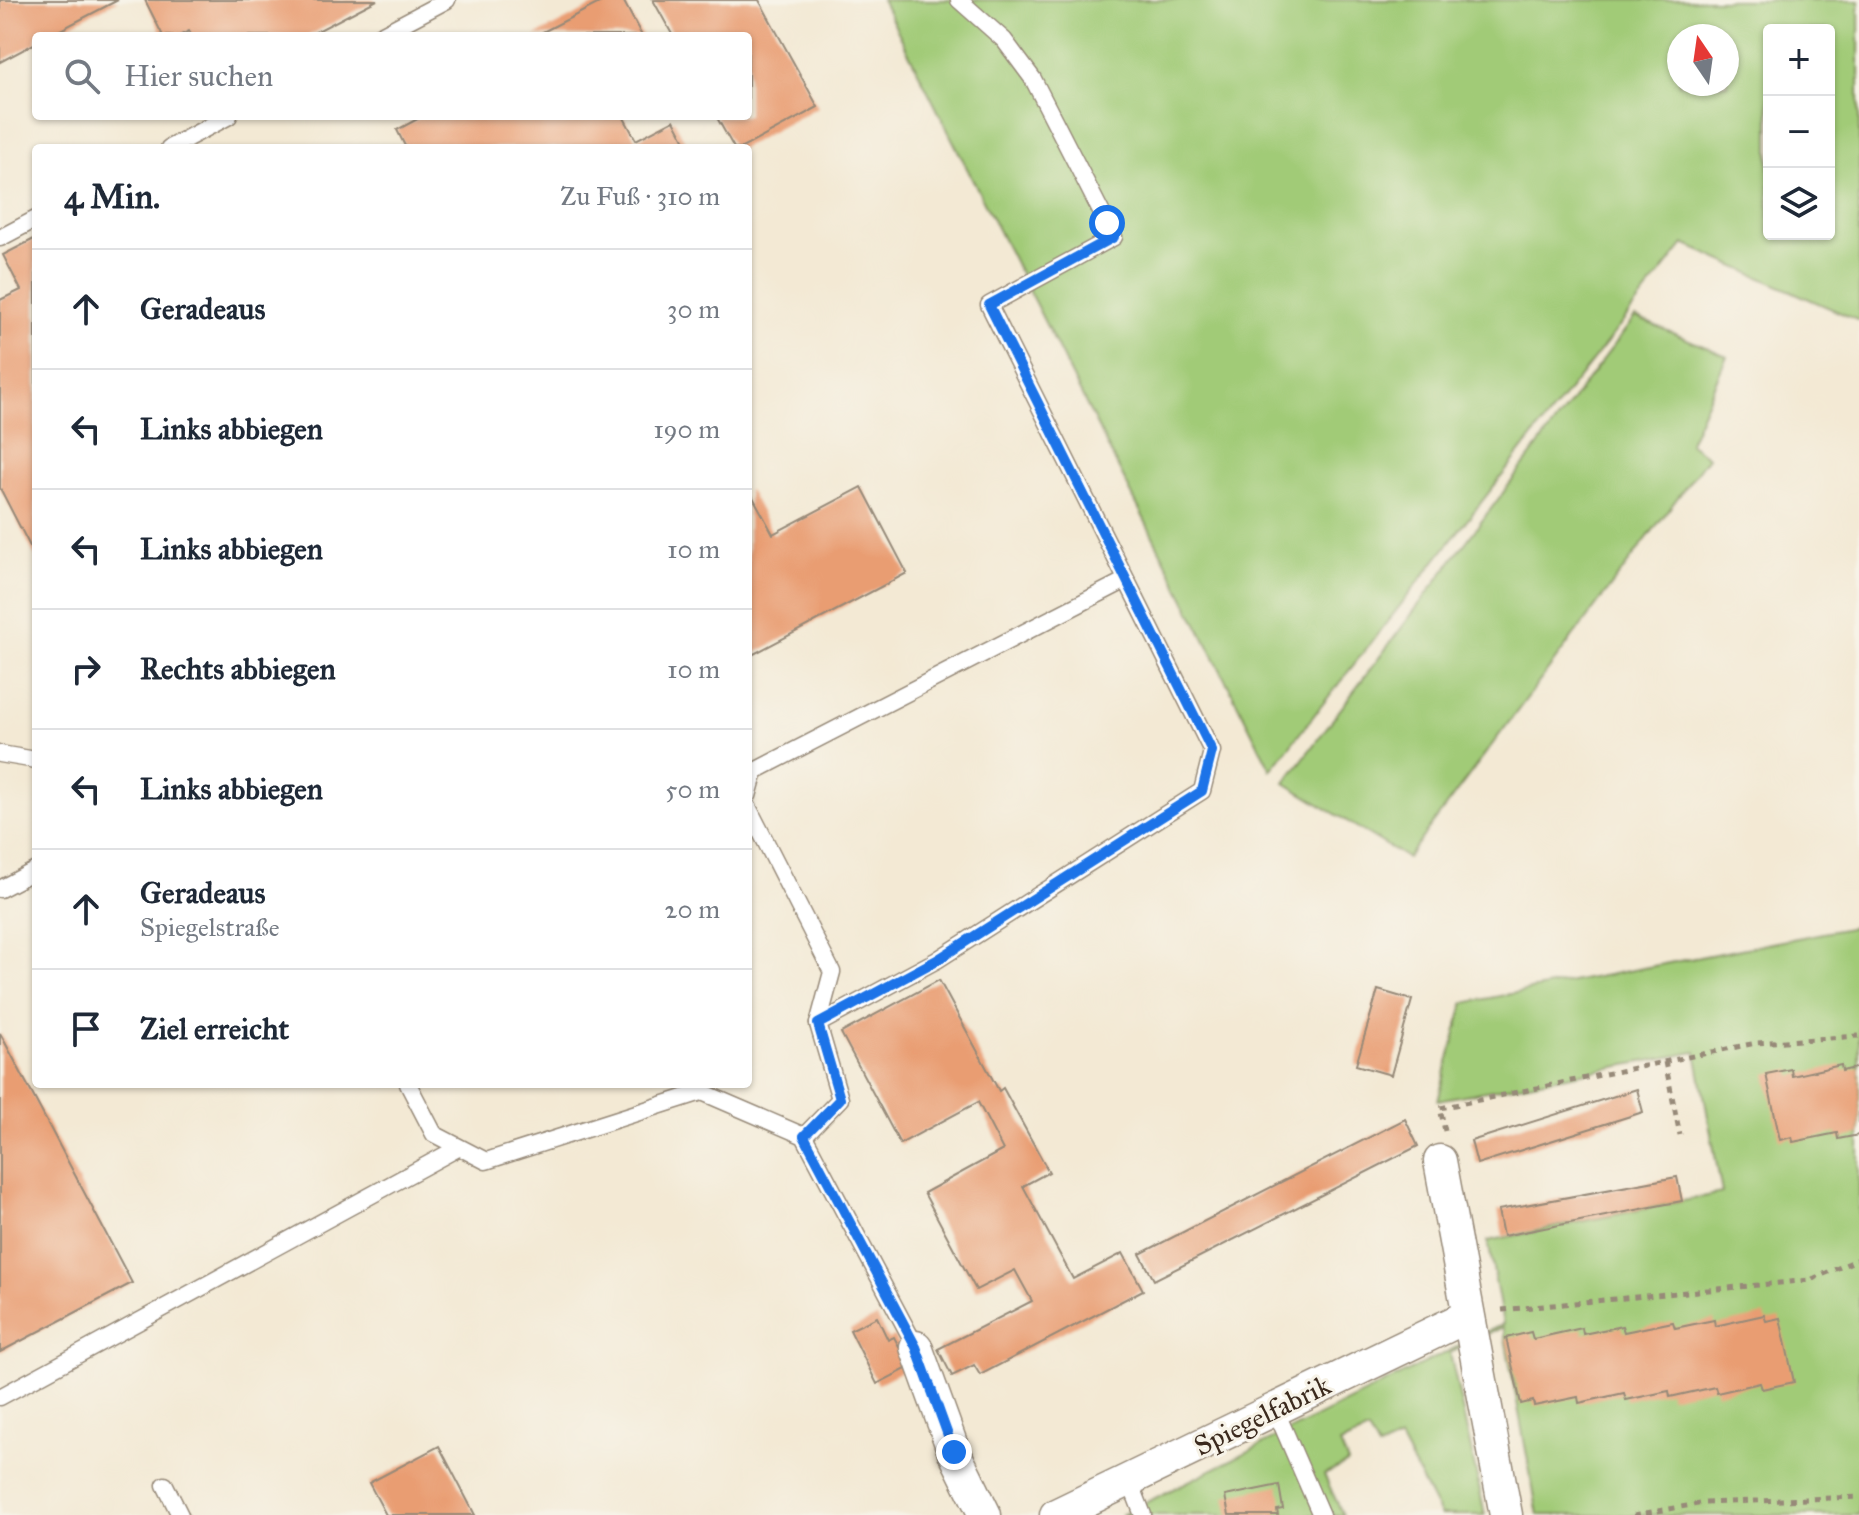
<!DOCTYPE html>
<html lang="de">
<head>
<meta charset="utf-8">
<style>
  body { margin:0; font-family:"IM FELL Great Primer",serif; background:#f2f2f3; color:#1f2937 }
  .controls { position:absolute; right:24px; top:24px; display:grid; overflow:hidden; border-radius:8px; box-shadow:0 2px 6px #0004 }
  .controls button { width:72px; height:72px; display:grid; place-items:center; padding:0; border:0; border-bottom:2px solid #e0e1e3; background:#fff; color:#1f2937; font:40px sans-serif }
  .compass { position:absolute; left:1667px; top:24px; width:72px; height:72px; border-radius:50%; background:#fff; box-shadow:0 2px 6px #0004; rotate:347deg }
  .stop { position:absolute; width:24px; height:24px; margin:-18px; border:6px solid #1a73e8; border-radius:50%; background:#fff }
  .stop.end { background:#1a73e8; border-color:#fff; box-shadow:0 2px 8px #0008 }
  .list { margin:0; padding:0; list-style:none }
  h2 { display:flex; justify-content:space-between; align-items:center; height:104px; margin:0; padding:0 32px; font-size:34px }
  h2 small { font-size:26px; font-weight:400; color:#747a83 }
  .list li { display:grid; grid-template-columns:52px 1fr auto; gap:24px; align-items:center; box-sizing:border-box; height:120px; padding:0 32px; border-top:2px solid #e0e1e3 }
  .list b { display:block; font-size:30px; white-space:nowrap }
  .list p { margin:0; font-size:26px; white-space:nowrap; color:#747a83 }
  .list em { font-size:26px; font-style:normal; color:#747a83 }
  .icon { flex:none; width:44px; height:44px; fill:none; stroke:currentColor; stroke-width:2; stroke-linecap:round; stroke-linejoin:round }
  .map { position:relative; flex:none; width:1859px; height:1515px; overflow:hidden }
  .search { position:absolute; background:#fff; box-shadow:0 2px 6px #0004; left:32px; top:32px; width:720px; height:88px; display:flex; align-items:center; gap:20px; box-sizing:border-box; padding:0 28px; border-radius:8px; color:#747a83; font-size:30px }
  .panel { position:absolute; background:#fff; box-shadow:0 2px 6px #0004; left:32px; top:144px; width:720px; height:944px; border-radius:8px }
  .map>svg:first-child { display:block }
  .green { fill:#a1cb77; stroke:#6e7a4a; stroke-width:2; fill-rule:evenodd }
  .building { fill:#e99d72 }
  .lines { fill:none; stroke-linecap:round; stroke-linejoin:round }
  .lane-casing { stroke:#978a79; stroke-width:19 }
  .street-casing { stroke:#978a79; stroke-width:35 }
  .path { stroke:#978a79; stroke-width:5; stroke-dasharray:6 6; stroke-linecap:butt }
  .lane { stroke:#fff; stroke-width:16 }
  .street { stroke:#fff; stroke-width:32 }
  .route { stroke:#1a73e8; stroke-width:10 }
  .labels { text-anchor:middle; stroke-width:6; stroke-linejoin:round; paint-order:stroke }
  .street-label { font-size:28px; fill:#3b2a1e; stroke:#f7f3e8 }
</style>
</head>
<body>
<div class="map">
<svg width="1859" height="1515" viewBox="0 0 1859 1515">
  <rect width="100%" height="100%" fill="#f7f3e8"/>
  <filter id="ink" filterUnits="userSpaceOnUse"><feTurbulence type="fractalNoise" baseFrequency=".0125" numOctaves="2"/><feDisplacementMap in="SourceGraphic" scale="16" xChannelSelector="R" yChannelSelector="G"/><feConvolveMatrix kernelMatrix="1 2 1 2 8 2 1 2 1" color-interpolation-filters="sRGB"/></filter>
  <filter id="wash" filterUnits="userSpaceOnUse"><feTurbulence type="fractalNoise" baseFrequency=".006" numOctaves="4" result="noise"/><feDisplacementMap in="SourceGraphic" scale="32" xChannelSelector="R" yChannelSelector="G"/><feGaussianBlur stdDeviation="1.8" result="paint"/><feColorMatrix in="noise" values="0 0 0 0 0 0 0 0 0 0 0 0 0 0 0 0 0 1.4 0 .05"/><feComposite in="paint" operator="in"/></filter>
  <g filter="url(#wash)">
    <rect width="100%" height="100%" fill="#f3e9d4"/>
    <g class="green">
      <path d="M 882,0 L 1859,0 L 1859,321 L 1684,244 L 1271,770 ZM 1769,30 L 1829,30 L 1829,234 L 1769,234 ZM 1679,36 L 1727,36 L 1727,84 L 1679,84 Z"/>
      <path d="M 1635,317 L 1727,356 L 1689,443 L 1708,457 L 1407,858 L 1285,783 Z"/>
      <path d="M 1859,926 L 1859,1515 L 1538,1515 L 1503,1327 L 1450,1353 L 1485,1515 L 1440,1515 L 1400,1439 L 1378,1449 L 1368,1431 L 1340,1444 L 1348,1463 L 1324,1475 L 1343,1515 L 1121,1515 L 1503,1324 L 1488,1241 L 1722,1193 L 1696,1052 L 1438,1100 L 1464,1003 Z"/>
    </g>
    <g id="blocks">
      <g class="building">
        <path d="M 0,0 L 118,0 L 49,36 L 36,36 L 36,43 L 0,62 Z"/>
        <path d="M 145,0 L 377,0 L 308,36 L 192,36 L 189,31 L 179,36 L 163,36 Z"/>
        <path d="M 605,0 L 623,0 L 642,36 L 535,36 Z"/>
        <path d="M 653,0 L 759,0 L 818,107 L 742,148 L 734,148 L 716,116 L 748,116 L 748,36 L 673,36 Z"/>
        <path d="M 423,116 L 623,116 L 636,140 L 674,120 L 688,147 L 406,148 L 397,130 Z"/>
        <path d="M 36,238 L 36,558 L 0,488 L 0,300 L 21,290 L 3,255 Z"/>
        <path d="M 862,487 L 907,573 L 748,657 L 748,488 L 773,534 Z"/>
        <path d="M 939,980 L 999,1091 L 1003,1088 L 1049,1172 L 1023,1186 L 1073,1279 L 1123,1253 L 1143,1290 L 980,1375 L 974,1365 L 952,1376 L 938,1349 L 1032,1301 L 1015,1270 L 976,1290 L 924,1193 L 1003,1150 L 978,1102 L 900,1144 L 841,1033 Z"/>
        <path d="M 1378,990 L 1412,1000 L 1391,1075 L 1356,1065 Z"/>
        <path d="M 0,1033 L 132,1283 L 0,1352 Z"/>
        <path d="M 1841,1065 L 1842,1071 L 1859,1067 L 1859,1135 L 1838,1139 L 1837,1133 L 1793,1142 L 1792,1137 L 1780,1140 L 1766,1074 L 1791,1069 L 1792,1076 Z"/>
        <path d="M 1637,1089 L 1643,1112 L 1477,1164 L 1471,1141 Z"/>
        <path d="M 1405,1119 L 1418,1146 L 1154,1280 L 1140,1254 Z"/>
        <path d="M 1677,1177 L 1682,1201 L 1503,1236 L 1498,1210 Z"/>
        <path d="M 1764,1315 L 1766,1321 L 1780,1318 L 1794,1382 L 1762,1389 L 1760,1383 L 1717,1393 L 1715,1387 L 1670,1397 L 1669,1391 L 1626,1400 L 1624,1393 L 1579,1403 L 1578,1397 L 1534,1406 L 1533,1401 L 1521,1404 L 1506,1338 L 1531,1332 L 1533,1339 L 1582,1328 L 1583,1334 L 1622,1326 L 1624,1332 L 1673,1322 L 1675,1328 L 1714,1320 L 1715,1326 Z"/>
        <path d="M 877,1317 L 888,1340 L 894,1337 L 910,1367 L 877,1384 L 850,1330 Z"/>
        <path d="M 439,1446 L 475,1515 L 386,1515 L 369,1483 Z"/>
        <path d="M 1279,1485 L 1283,1509 L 1277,1510 L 1278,1515 L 1229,1515 L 1225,1496 Z"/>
      </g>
    </g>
  </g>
  <g filter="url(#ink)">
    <use href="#blocks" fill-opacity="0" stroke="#978a79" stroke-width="2"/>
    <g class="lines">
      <defs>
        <g id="lane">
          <path d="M 379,36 L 447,0"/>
          <path d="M 169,148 L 229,116"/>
          <path d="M 0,238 L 36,219"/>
          <path d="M 0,754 L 36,760"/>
          <path d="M 748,796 L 755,771 L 1126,580"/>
          <path d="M 748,807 L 832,972 L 818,1024"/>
          <path d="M 0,889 L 36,870"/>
          <path d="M 408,1084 L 434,1134 L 486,1161 L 702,1092 L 804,1136 L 916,1347"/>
          <path d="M 804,1136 L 840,1099 L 818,1024 L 937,960 L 1202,791 L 1212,751 L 989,305 L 1114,237 L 1033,79 L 1004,40 L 959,0"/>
          <path d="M 0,1397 L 458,1148"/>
          <path d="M 1275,1409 L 1321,1515"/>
          <path d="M 1129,1479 L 1143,1515"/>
          <path d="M 165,1485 L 180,1515"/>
        </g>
        <g id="street">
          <path d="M 1440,1161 L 1506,1515"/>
          <path d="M 916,1347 L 954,1452 L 985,1515"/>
          <path d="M 1056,1515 L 1468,1316"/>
        </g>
      </defs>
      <use href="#lane" class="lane-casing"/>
      <use href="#street" class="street-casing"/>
      <g class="path">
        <path d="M 1665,1062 L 1680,1135"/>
        <path d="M 1445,1131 L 1440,1108 L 1756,1043 L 1859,1036"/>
        <path d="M 1502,1310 L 1810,1280 L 1859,1259"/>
        <path d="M 1634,1515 L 1704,1503 L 1859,1497"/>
      </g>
      <use href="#lane" class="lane"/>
      <use href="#street" class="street"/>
    </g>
  </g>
  <g class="lines" filter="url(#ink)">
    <path class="route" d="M 954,1452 L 916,1347 L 804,1136 L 840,1099 L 818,1024 L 937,960 L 1202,791 L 1212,751 L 989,305 L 1114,237 L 1107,223"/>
  </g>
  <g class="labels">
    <g class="street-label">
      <text transform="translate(1262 1415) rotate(-26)" y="10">Spiegelfabrik</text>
    </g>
  </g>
</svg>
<div class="controls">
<button>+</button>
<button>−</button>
<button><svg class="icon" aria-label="layers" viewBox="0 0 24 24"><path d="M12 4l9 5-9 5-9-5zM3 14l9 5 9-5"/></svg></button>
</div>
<svg class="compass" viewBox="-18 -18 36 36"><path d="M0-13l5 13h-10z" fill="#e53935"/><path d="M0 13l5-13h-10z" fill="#747a83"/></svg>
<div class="stop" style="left:1107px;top:223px"></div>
<div class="stop end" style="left:954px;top:1452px"></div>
<div class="search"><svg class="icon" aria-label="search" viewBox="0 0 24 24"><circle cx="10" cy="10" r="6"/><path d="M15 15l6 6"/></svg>Hier suchen</div>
<section class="panel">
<h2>4 Min.<small>Zu Fuß · 310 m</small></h2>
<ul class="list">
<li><svg class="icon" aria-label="ahead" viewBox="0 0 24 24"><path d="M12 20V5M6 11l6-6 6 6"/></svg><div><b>Geradeaus</b></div><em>30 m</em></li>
<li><svg class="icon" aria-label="left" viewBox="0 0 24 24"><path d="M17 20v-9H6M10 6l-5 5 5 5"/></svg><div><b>Links abbiegen</b></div><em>190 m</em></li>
<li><svg class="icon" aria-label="left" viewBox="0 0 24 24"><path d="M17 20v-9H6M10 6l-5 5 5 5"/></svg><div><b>Links abbiegen</b></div><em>10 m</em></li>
<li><svg class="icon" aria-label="right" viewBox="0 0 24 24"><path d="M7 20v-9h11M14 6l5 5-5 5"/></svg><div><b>Rechts abbiegen</b></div><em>10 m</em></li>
<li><svg class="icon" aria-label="left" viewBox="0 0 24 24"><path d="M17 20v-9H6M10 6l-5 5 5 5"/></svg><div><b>Links abbiegen</b></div><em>50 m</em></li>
<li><svg class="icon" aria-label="ahead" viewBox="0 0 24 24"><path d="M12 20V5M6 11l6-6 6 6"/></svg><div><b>Geradeaus</b><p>Spiegelstraße</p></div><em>20 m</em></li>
<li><svg class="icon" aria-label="arrive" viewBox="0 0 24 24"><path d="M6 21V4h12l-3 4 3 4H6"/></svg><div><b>Ziel erreicht</b></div></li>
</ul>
</section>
</div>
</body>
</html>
